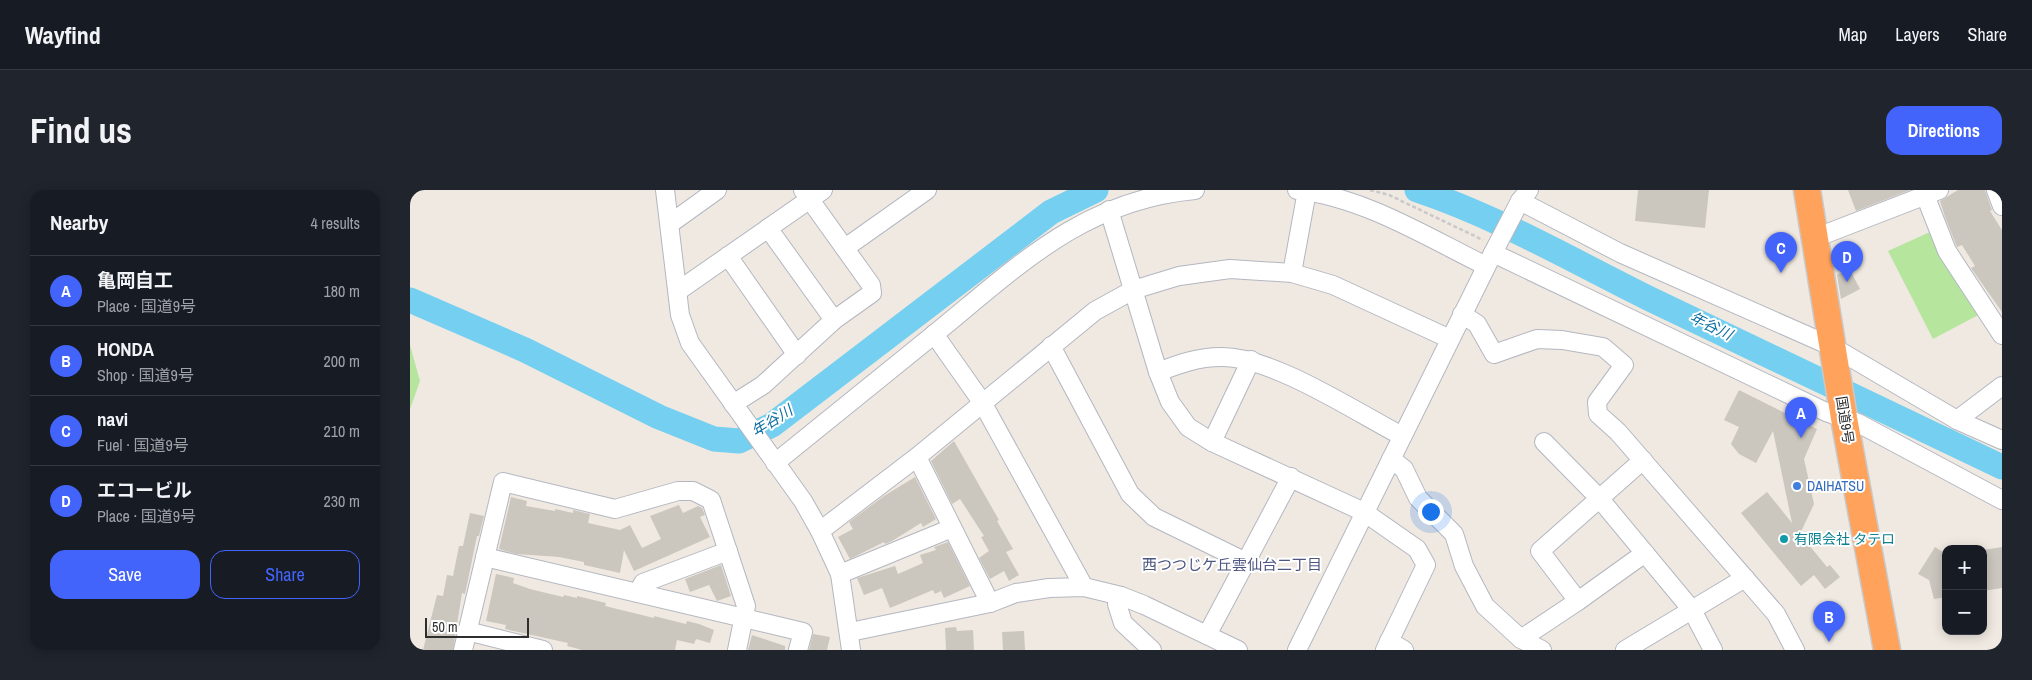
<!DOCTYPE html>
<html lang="en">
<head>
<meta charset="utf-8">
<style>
  body { margin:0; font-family:"Archivo Narrow","Noto Sans JP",sans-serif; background:#20242c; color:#f1f3f6 }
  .controls { position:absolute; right:15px; bottom:15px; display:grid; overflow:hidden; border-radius:10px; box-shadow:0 2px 12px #0003 }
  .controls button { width:45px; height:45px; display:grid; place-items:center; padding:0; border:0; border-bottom:1px solid #363941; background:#171b24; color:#f1f3f6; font:25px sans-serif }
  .scale { position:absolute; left:15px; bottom:12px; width:104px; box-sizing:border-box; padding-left:5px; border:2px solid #2e2e2e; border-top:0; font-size:14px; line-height:18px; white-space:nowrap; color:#2e2e2e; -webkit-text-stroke:4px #fff; paint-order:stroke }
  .you { position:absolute; left:1020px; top:321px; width:18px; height:18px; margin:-12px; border:4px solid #fff; border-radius:50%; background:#1a73e8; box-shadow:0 0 0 8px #1a73e833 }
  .badge { display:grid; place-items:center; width:32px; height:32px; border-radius:50%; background:#4264fb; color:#fff; font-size:16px; font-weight:700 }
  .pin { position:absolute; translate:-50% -41px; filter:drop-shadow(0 1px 2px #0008) }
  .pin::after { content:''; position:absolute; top:26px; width:18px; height:15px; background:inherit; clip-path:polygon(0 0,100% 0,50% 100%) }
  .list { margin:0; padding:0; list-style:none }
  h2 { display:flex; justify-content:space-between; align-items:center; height:65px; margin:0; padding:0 20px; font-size:21px }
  h2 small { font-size:16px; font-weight:400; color:#9ea1a6 }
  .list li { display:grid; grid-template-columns:32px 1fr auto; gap:15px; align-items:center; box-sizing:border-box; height:70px; padding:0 20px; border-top:1px solid #363941 }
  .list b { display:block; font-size:19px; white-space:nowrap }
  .list p { margin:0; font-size:16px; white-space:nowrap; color:#9ea1a6 }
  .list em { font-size:16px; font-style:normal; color:#9ea1a6 }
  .actions { display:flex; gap:10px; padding:15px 20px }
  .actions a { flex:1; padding:11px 0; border:1px solid #4264fb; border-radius:15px; text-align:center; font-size:18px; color:#4264fb }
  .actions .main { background:#4264fb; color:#fff }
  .map { position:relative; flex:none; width:1592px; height:460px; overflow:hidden; border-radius:15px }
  header { display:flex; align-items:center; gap:30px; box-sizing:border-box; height:70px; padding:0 25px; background:#171b24; border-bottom:1px solid #363941 }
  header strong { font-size:24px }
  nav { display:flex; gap:28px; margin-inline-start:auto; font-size:18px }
  .intro { display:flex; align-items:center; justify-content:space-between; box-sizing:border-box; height:120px; padding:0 30px }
  h1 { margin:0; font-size:35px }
  .button { padding:12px 22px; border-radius:15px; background:#4264fb; color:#fff; font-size:18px; font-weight:700 }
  main { display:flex; gap:30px; padding:0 30px }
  aside { flex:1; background:#171b24; border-radius:15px; box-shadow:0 2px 12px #0003 }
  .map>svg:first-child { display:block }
  .green { fill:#b6e59e }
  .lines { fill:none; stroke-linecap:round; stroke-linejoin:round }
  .river { stroke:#75cff0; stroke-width:25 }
  .building { fill:#cbc7bf }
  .minor-casing { stroke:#b4b7c1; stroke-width:20 }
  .highway-casing { stroke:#c9c9c9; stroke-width:29 }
  .path { stroke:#c9c9c9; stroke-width:2.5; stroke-dasharray:4 2.5; stroke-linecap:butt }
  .minor { stroke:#fff; stroke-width:18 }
  .highway { stroke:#ffa35c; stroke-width:26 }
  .shop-dot { fill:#3f7fe0; stroke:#fff; stroke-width:2 }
  .culture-dot { fill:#0f9aa8; stroke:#fff; stroke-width:2 }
  .labels { text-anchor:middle; stroke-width:4; stroke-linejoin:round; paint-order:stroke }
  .street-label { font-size:14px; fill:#2e2e2e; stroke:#fff }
  .shop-label { font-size:14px; fill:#366cbe; stroke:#fff; text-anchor:start }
  .culture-label { font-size:14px; fill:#0d838f; stroke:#fff; text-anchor:start }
  .water-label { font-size:15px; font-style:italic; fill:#0d6fa3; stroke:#fff }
  .neighbourhood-label { font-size:15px; fill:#4d5680; stroke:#fff }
</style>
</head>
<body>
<header>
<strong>Wayfind</strong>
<nav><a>Map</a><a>Layers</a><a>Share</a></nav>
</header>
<div class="intro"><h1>Find us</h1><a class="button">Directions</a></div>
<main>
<aside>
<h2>Nearby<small>4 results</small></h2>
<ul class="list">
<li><span class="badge">A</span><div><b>亀岡自工</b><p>Place · 国道9号</p></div><em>180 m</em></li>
<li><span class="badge">B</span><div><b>HONDA</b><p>Shop · 国道9号</p></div><em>200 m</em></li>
<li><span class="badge">C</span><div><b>navi</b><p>Fuel · 国道9号</p></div><em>210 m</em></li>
<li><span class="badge">D</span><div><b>エコービル</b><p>Place · 国道9号</p></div><em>230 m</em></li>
</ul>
<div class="actions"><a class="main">Save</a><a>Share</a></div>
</aside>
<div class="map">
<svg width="1592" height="460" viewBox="0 0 1592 460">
  <rect width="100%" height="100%" fill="#efe9e1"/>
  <g class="green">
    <path d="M 1520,42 L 1570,124 L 1523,149 L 1478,61 Z"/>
    <path d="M 0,155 L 10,191 L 0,219 Z"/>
  </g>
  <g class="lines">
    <g class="river">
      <path d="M 1007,0 C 1088,27 1163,71 1240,109 C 1357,166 1475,220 1592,277"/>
      <path d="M 0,110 L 115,160 L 249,227 L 304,249 L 329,251 L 362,235 L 641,22 L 686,0"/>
    </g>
  </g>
  <g class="building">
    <path d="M 1228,0 L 1299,0 L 1295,38 L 1225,31 Z"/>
    <path d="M 1438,0 L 1500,0 L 1446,21 Z"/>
    <path d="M 1548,0 L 1575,0 L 1582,20 L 1580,21 L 1592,40 L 1592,122 L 1561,78 L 1565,76 L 1552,55 L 1547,57 L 1535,27 L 1530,11 Z"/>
    <path d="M 1439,78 L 1450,99 L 1431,109 L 1427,85 Z"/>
    <path d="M 1329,200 L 1407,239 L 1394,269 L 1404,314 L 1390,344 L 1417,377 L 1420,375 L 1430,387 L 1415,399 L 1404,385 L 1391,396 L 1331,323 L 1357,302 L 1382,333 L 1363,241 L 1346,273 L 1329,264 L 1321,254 L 1329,237 L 1314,230 Z"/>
    <path d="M 544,251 L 589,330 L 587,331 L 603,359 L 596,362 L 609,385 L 599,391 L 594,381 L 580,389 L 569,368 L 579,361 L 571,347 L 574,346 L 550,309 L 542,314 L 521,271 Z"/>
    <path d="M 505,287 L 526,329 L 513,337 L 511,333 L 482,351 L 475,354 L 474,352 L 440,369 L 428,347 L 443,339 L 439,332 L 474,306 Z"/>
    <path d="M 101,307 L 117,311 L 116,316 L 145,321 L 145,319 L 163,323 L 163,320 L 180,324 L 178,333 L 210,340 L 220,335 L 232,358 L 251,349 L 240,326 L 269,315 L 273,323 L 288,316 L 292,318 L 295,325 L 290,327 L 300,347 L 224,381 L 214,360 L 210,383 L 174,375 L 174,372 L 149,367 L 106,364 L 89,359 Z"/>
    <path d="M 60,323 L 74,326 L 69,346 L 67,346 L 55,404 L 52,403 L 43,460 L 13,460 L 27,405 L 33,406 L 37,385 L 43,386 L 49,356 L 53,356 Z"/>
    <path d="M 538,352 L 560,396 L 534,408 L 531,401 L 525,404 L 523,400 L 480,418 L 472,398 L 454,405 L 447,388 L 485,376 L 488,384 L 513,373 L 510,365 L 526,360 L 524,357 Z"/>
    <path d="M 1525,357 L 1536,364 L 1536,407 L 1524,409 L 1519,390 L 1508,384 Z"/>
    <path d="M 1592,357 L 1592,398 L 1573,401 L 1573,360 Z"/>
    <path d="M 311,375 L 321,406 L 307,411 L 299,395 L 280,402 L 275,389 Z"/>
    <path d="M 86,384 L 104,388 L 103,393 L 120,399 L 153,407 L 154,405 L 167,408 L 167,406 L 196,413 L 195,416 L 244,428 L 244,426 L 276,434 L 277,431 L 289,434 L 304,440 L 300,453 L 286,449 L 284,454 L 267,450 L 265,460 L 172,460 L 157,456 L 158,453 L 95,439 L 96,435 L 76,431 Z"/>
    <path d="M 546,437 L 547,441 L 563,440 L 564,460 L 536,460 L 535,438 Z"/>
    <path d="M 614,441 L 615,460 L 593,460 L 592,442 Z"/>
    <path d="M 403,444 L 420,447 L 417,460 L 399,460 Z"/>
    <path d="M 342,445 L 375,456 L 375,460 L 338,460 Z"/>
  </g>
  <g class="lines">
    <defs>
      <g id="minor">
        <path d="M 255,0 L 270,125 L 280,153 L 393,311 L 410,341 L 430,384 L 441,460"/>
        <path d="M 887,0 C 953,7 1017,47 1076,76"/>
        <path d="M 1513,0 L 1537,61 L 1592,145"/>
        <path d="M 1586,0 L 1592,16"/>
        <path d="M 1110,11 L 1210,63 L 1423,157 L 1547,230 L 1592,250"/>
        <path d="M 699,20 L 748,182 L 760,212 L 778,237 L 802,252 L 954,322 L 1007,359 L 1016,375 L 975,460"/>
        <path d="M 261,33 L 307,0"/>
        <path d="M 358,38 L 424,130"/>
        <path d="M 1405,48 L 1529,0"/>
        <path d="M 435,58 L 517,0"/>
        <path d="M 1083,63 L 1416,222 L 1448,233 L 1592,310"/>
        <path d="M 318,66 L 387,165"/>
        <path d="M 882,83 L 897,1"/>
        <path d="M 268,101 L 413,0"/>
        <path d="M 1052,124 L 1067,134 L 1084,164 L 1127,149 L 1152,150 L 1193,157 L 1214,175 L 1187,212 L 1188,224 L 1208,242 L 1366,424 L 1385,460"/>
        <path d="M 524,144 L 572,212 L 674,397"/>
        <path d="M 641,156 L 720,304 L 744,327 L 836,372"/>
        <path d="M 748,182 C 769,174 788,167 811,167 C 861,166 946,222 992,246"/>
        <path d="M 323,214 L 353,195 L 424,130 L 462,103 L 461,95 L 393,0"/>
        <path d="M 1547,230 L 1592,196"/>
        <path d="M 802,252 L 841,170"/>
        <path d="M 1134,252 L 1189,308 L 1282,420 L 1303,460"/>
        <path d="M 507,267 L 580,413"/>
        <path d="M 981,269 L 994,279 L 1008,308 L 1044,344 L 1054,376 L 1075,416 L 1111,449 L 1132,460"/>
        <path d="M 365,273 C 419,229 473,186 527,142 C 609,75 674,10 785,0"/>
        <path d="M 410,341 L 507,267 L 685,121 L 723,100 L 769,86 L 820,79 L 882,83 L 923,95 L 1040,149"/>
        <path d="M 75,367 L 393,442 L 388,460"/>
        <path d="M 430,384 L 542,338"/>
        <path d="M 228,403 L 233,393 L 318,361"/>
        <path d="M 711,406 L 707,414 L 713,433 L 742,460"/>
        <path d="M 1168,411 L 1235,363"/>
        <path d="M 57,441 L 133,460"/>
        <path d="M 440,442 L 580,413 L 606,403 L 639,398 L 674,397 L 711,406 L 734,415 L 828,460"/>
        <path d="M 797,445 L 881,287"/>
        <path d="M 1111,449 L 1168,411 L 1130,361 L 1233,270"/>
        <path d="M 979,451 L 994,460"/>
        <path d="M 53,460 L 93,292 L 205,319 L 268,301 L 283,301 L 301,310 L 336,416 L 327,460"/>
        <path d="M 887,460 L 1083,63 L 1110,11 L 1119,0"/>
        <path d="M 1215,460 L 1335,388"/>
      </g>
      <path id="highway" d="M 1397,0 L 1434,228 L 1477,460"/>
    </defs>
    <use href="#minor" class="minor-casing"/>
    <use href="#highway" class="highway-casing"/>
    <path class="path" d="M 960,0 L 979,5 L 1073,50"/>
    <use href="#minor" class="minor"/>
    <use href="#highway" class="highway"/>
  </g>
  <circle class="shop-dot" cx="1387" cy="296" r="5"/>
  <circle class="culture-dot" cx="1374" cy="349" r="5"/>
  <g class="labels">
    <g class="street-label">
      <text transform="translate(1435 230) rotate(81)" y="5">国道9号</text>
    </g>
    <g class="shop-label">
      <text x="1397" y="301">DAIHATSU</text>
    </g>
    <g class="culture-label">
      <text x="1384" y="354">有限会社 タテロ</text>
    </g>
    <g class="water-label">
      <text transform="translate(1301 136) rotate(26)" y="5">年谷川</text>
      <text transform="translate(362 231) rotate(-32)" y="5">年谷川</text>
    </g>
    <g class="neighbourhood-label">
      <text x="822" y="380">西つつじケ丘雲仙台二丁目</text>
    </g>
  </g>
</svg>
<div class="controls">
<button>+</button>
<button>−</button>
</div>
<div class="scale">50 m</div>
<div class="you"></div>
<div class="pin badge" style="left:1391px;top:248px">A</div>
<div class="pin badge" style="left:1419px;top:452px">B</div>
<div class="pin badge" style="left:1371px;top:83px">C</div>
<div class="pin badge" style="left:1437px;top:92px">D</div>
</div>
</main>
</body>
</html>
